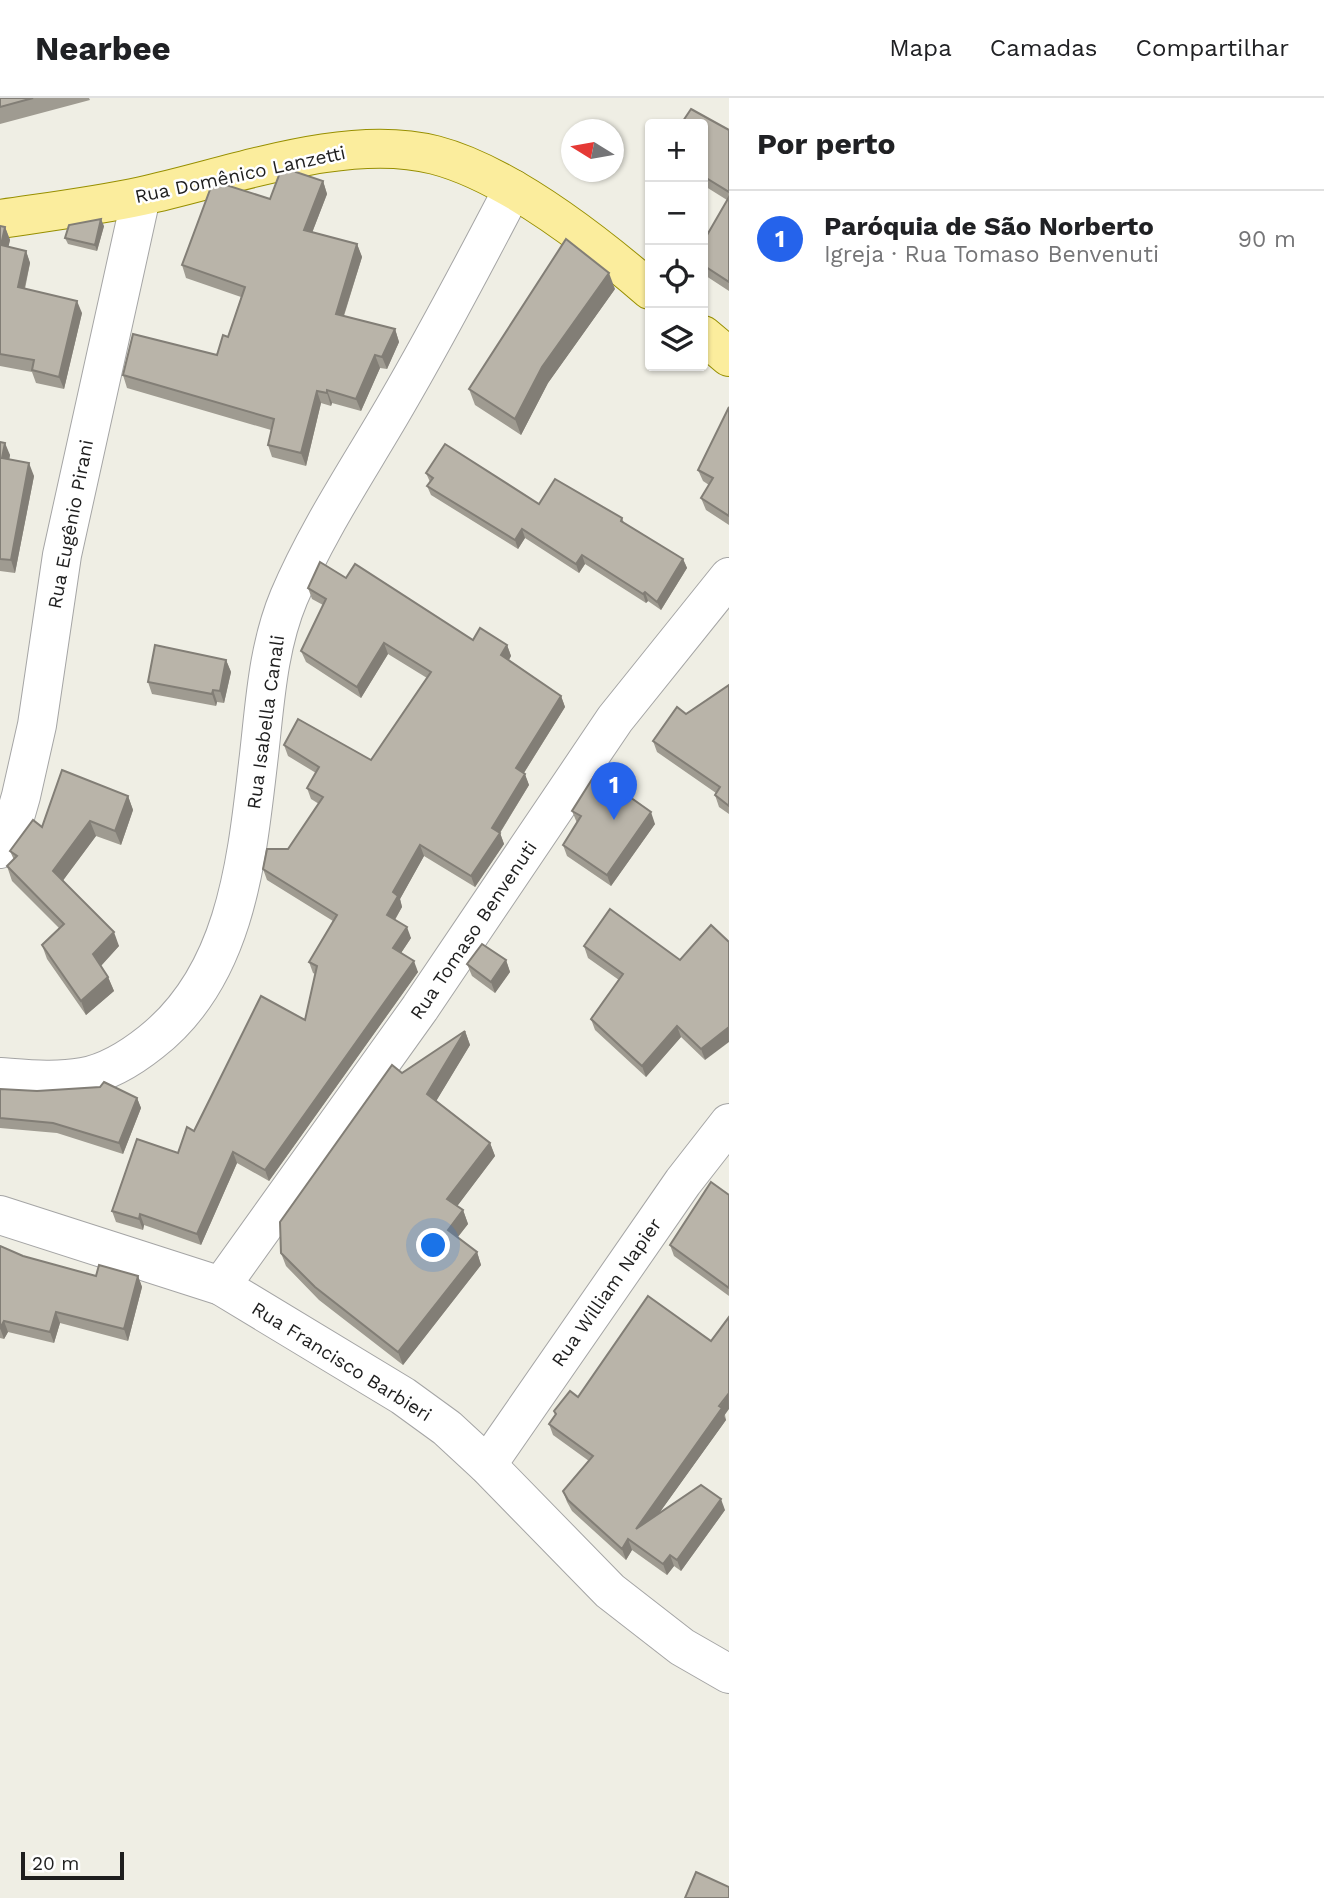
<!DOCTYPE html>
<html lang="pt">
<head>
<meta charset="utf-8">
<style>
  body { margin:0; font-family:"Work Sans",sans-serif; background:#f6f6f6; color:#202124 }
  .controls { position:absolute; right:21px; top:21px; display:grid; overflow:hidden; border-radius:7px; box-shadow:0 2px 5px #0004 }
  .controls button { width:63px; height:63px; display:grid; place-items:center; padding:0; border:0; border-bottom:2px solid #e0e0e0; background:#fff; color:#202124; font:35px sans-serif }
  .compass { position:absolute; left:561px; top:21px; width:63px; height:63px; border-radius:50%; background:#fff; box-shadow:0 2px 5px #0004; rotate:281deg }
  .scale { position:absolute; left:21px; bottom:18px; width:103px; box-sizing:border-box; padding-left:7px; border:4px solid #1e1e1e; border-top:0; font-size:19px; line-height:24px; white-space:nowrap; color:#1e1e1e; -webkit-text-stroke:5px #fff; paint-order:stroke }
  .you { position:absolute; left:434px; top:1148px; width:24px; height:24px; margin:-18px; border:5px solid #fff; border-radius:50%; background:#1a73e8; box-shadow:0 0 0 10px #1a73e833 }
  .badge { display:grid; place-items:center; width:46px; height:46px; border-radius:50%; background:#2563eb; color:#fff; font-size:23px; font-weight:700 }
  .pin { position:absolute; translate:-50% -58px; filter:drop-shadow(0 2px 4px #0008) }
  .pin::after { content:''; position:absolute; top:37px; width:24px; height:21px; background:inherit; clip-path:polygon(0 0,100% 0,50% 100%) }
  .list { margin:0; padding:0; list-style:none }
  h2 { display:flex; justify-content:space-between; align-items:center; height:91px; margin:0; padding:0 28px; font-size:30px }
  h2 small { font-size:23px; font-weight:400; color:#757577 }
  .list li { display:grid; grid-template-columns:46px 1fr auto; gap:21px; align-items:center; box-sizing:border-box; height:98px; padding:0 28px; border-top:2px solid #e0e0e0 }
  .list b { display:block; font-size:26px; white-space:nowrap }
  .list p { margin:0; font-size:23px; white-space:nowrap; color:#757577 }
  .list em { font-size:23px; font-style:normal; color:#757577 }
  .icon { flex:none; width:38px; height:38px; fill:none; stroke:currentColor; stroke-width:2; stroke-linecap:round; stroke-linejoin:round }
  .map { position:relative; flex:none; width:729px; height:1800px; overflow:hidden }
  header { display:flex; align-items:center; gap:42px; box-sizing:border-box; height:98px; padding:0 35px; background:#fff; border-bottom:2px solid #e0e0e0 }
  header strong { font-size:33px }
  nav { display:flex; gap:38px; margin-inline-start:auto; font-size:24px }
  main { display:flex }
  aside { flex:1; background:#fff }
  .map>svg:first-child { display:block }
  .lines { fill:none; stroke-linecap:round; stroke-linejoin:round }
  .minor-casing { stroke:#a5a5a5; stroke-width:40 }
  .major-casing { stroke:#978f01; stroke-width:40 }
  .minor { stroke:#fff; stroke-width:38 }
  .major { stroke:#fbed9d; stroke-width:38 }
  .wall { fill:#9f9b91 }
  .shaded-wall { fill:#827e76 }
  .building { fill:#b9b4a9; stroke:#827e76; stroke-width:2 }
  .labels { text-anchor:middle; stroke-width:5; stroke-linejoin:round; paint-order:stroke }
  .street-label { font-size:19px; fill:#1e1e1e; stroke:#fff }
</style>
</head>
<body>
<header>
<strong>Nearbee</strong>
<nav><a>Mapa</a><a>Camadas</a><a>Compartilhar</a></nav>
</header>
<main>
<div class="map">
<svg width="729" height="1800" viewBox="0 0 729 1800">
  <rect width="100%" height="100%" fill="#efeee4"/>
  <g class="lines">
    <defs>
      <g id="minor">
        <path d="M 0,751 L 9,740 L 21,698 L 37,627 L 62,457 L 141,99"/>
        <path d="M 0,979 C 28,981 55,984 83,979 C 109,974 131,960 151,944 C 238,876 247,758 259,657 C 265,604 268,549 289,499 C 317,433 358,372 394,310 C 436,238 475,164 513,91"/>
        <path d="M 0,1117 L 221,1188 L 403,1298 L 447,1330 L 487,1367 L 610,1493 L 682,1549 L 729,1576"/>
        <path d="M 221,1188 L 420,910 L 615,621 L 729,479"/>
        <path d="M 487,1367 L 683,1084 L 729,1025"/>
      </g>
      <g id="major">
        <path d="M 0,121 C 47,114 96,108 142,98 C 230,79 346,34 435,57 C 508,76 593,143 650,192"/>
        <path d="M 703,237 L 729,259"/>
      </g>
    </defs>
    <use href="#minor" class="minor-casing"/>
    <use href="#major" class="major-casing"/>
    <use href="#minor" class="minor"/>
    <use href="#major" class="major"/>
  </g>
  <g class="wall">
    <path d="M 0,0 L 89,0 L 90,2 L 0,26 Z"/>
    <path d="M 703,26 L 729,32 L 729,193 L 703,176 L 703,144 L 727,102 L 703,87 Z"/>
    <path d="M 323,83 L 327,96 L 312,135 L 357,146 L 362,159 L 344,218 L 395,231 L 399,244 L 387,271 L 380,270 L 361,313 L 332,305 L 331,308 L 321,305 L 306,368 L 272,359 L 268,347 L 271,332 L 127,290 L 123,277 L 217,257 L 228,239 L 241,199 L 186,180 L 182,167 L 270,101 Z"/>
    <path d="M 0,128 L 5,129 L 10,142 L 8,149 L 26,153 L 30,165 L 25,191 L 82,215 L 64,291 L 36,285 L 32,274 L 0,268 Z"/>
    <path d="M 104,128 L 97,153 L 68,146 L 65,140 Z"/>
    <path d="M 615,191 L 548,285 L 521,337 L 475,307 L 469,291 Z"/>
    <path d="M 729,309 L 729,427 L 706,412 L 701,400 L 709,387 L 703,383 L 698,372 Z"/>
    <path d="M 0,344 L 10,357 L 9,361 L 34,378 L 15,475 L 0,473 Z"/>
    <path d="M 426,375 L 539,406 L 622,420 L 624,425 L 683,461 L 687,470 L 661,512 L 648,503 L 646,505 L 585,466 L 579,475 L 525,440 L 518,451 L 431,397 L 427,388 L 430,384 Z"/>
    <path d="M 346,480 L 473,542 L 507,547 L 511,558 L 509,562 L 561,598 L 565,609 L 524,675 L 529,687 L 500,735 L 504,746 L 475,789 L 424,758 L 400,801 L 402,809 L 395,822 L 411,840 L 401,855 L 418,874 L 269,1083 L 237,1065 L 201,1147 L 144,1127 L 143,1132 L 116,1124 L 112,1113 L 178,1055 L 194,1033 L 305,922 L 315,876 L 313,875 L 309,864 L 333,823 L 267,782 L 263,771 L 288,751 L 319,706 L 311,701 L 307,690 L 316,675 L 288,658 L 284,647 L 371,662 L 427,580 L 388,556 L 361,600 L 306,564 L 301,553 L 323,507 L 312,501 L 308,490 Z"/>
    <path d="M 226,562 L 231,574 L 224,605 L 217,604 L 216,608 L 152,596 L 148,584 Z"/>
    <path d="M 729,587 L 729,716 L 719,709 L 715,697 L 716,695 L 657,654 L 653,643 L 686,616 Z"/>
    <path d="M 128,698 L 133,712 L 121,747 L 96,738 L 63,782 L 119,848 L 101,868 L 108,879 L 114,893 L 86,917 L 47,861 L 42,847 L 59,830 L 12,783 L 7,768 L 14,762 L 10,753 L 42,729 Z"/>
    <path d="M 572,713 L 655,726 L 611,788 L 567,758 L 563,747 L 577,725 Z"/>
    <path d="M 584,848 L 680,862 L 705,962 L 681,939 L 646,979 L 595,932 L 591,921 L 619,882 L 588,860 Z"/>
    <path d="M 506,862 L 510,874 L 495,895 L 472,878 L 467,866 Z"/>
    <path d="M 465,933 L 470,947 L 436,1003 L 490,1045 L 495,1058 L 457,1108 L 463,1112 L 468,1126 L 458,1139 L 477,1154 L 481,1167 L 403,1267 L 319,1202 L 286,1168 L 281,1155 L 402,975 Z"/>
    <path d="M 0,991 L 137,1000 L 141,1010 L 123,1056 L 57,1035 L 0,1030 Z"/>
    <path d="M 729,1097 L 729,1198 L 674,1158 L 670,1147 Z"/>
    <path d="M 0,1148 L 23,1158 L 96,1178 L 138,1178 L 142,1189 L 128,1243 L 60,1225 L 54,1245 L 8,1234 L 4,1241 L 0,1240 Z"/>
    <path d="M 711,1243 L 726,1322 L 659,1415 L 725,1412 L 681,1473 L 674,1468 L 667,1477 L 632,1452 L 626,1462 L 572,1413 L 567,1404 L 563,1393 L 589,1363 L 553,1337 L 549,1326 L 555,1317 L 554,1313 L 578,1299 Z"/>
  </g>
  <g class="shaded-wall">
    <path d="M 323,83 L 327,96 L 308,145 L 304,132 Z"/>
    <path d="M 101,121 L 104,128 L 97,153 L 95,147 Z"/>
    <path d="M 5,129 L 10,142 L 6,160 L 1,147 Z"/>
    <path d="M 357,146 L 362,159 L 340,229 L 336,216 Z"/>
    <path d="M 26,153 L 30,165 L 22,201 L 18,189 Z"/>
    <path d="M 609,175 L 615,191 L 548,285 L 521,337 L 515,321 L 542,269 Z"/>
    <path d="M 77,203 L 82,215 L 64,291 L 59,279 Z"/>
    <path d="M 395,231 L 399,244 L 387,271 L 382,259 Z"/>
    <path d="M 375,257 L 380,270 L 361,313 L 356,301 Z"/>
    <path d="M 327,292 L 332,305 L 331,308 L 327,295 Z"/>
    <path d="M 317,293 L 321,305 L 306,368 L 301,355 Z"/>
    <path d="M 5,345 L 10,357 L 7,373 L 2,360 Z"/>
    <path d="M 29,365 L 34,378 L 15,475 L 11,462 Z"/>
    <path d="M 522,431 L 525,440 L 518,451 L 515,442 Z"/>
    <path d="M 582,457 L 585,466 L 579,475 L 576,466 Z"/>
    <path d="M 683,461 L 687,470 L 661,512 L 657,504 Z"/>
    <path d="M 645,494 L 648,503 L 646,505 L 643,496 Z"/>
    <path d="M 384,545 L 388,556 L 361,600 L 357,589 Z"/>
    <path d="M 507,547 L 511,558 L 505,568 L 501,557 Z"/>
    <path d="M 226,562 L 231,574 L 224,605 L 220,593 Z"/>
    <path d="M 213,592 L 217,604 L 216,608 L 212,596 Z"/>
    <path d="M 561,598 L 565,609 L 520,681 L 516,670 Z"/>
    <path d="M 525,676 L 529,687 L 496,741 L 492,730 Z"/>
    <path d="M 128,698 L 133,712 L 121,747 L 115,733 Z"/>
    <path d="M 651,714 L 655,726 L 611,788 L 607,777 Z"/>
    <path d="M 90,723 L 96,738 L 59,788 L 53,773 Z"/>
    <path d="M 500,735 L 504,746 L 475,789 L 471,778 Z"/>
    <path d="M 420,747 L 424,758 L 400,801 L 402,809 L 391,828 L 387,817 L 393,794 Z"/>
    <path d="M 407,829 L 411,840 L 397,861 L 393,850 Z"/>
    <path d="M 114,834 L 119,848 L 98,871 L 93,856 Z"/>
    <path d="M 506,862 L 510,874 L 495,895 L 491,884 Z"/>
    <path d="M 414,863 L 418,874 L 269,1083 L 265,1072 Z"/>
    <path d="M 108,879 L 114,893 L 86,917 L 81,903 Z"/>
    <path d="M 677,928 L 681,939 L 646,979 L 642,968 Z"/>
    <path d="M 729,929 L 729,944 L 705,962 L 701,951 Z"/>
    <path d="M 465,933 L 470,947 L 432,1010 L 427,996 Z"/>
    <path d="M 137,1000 L 141,1010 L 123,1056 L 119,1045 Z"/>
    <path d="M 490,1045 L 495,1058 L 452,1115 L 447,1101 Z"/>
    <path d="M 233,1054 L 237,1065 L 201,1147 L 197,1136 Z"/>
    <path d="M 463,1112 L 468,1126 L 453,1145 L 448,1132 Z"/>
    <path d="M 140,1116 L 144,1127 L 143,1132 L 139,1121 Z"/>
    <path d="M 477,1154 L 481,1167 L 403,1267 L 398,1254 Z"/>
    <path d="M 138,1178 L 142,1189 L 128,1243 L 124,1231 Z"/>
    <path d="M 56,1214 L 60,1225 L 54,1245 L 50,1234 Z"/>
    <path d="M 4,1223 L 8,1234 L 4,1241 L 0,1230 Z"/>
    <path d="M 729,1295 L 729,1311 L 724,1318 L 726,1322 L 640,1442 L 636,1431 Z"/>
    <path d="M 721,1401 L 725,1412 L 681,1473 L 677,1462 Z"/>
    <path d="M 628,1441 L 632,1452 L 626,1462 L 622,1451 Z"/>
    <path d="M 670,1457 L 674,1468 L 667,1477 L 663,1466 Z"/>
  </g>
  <g class="building">
    <path d="M 0,0 L 33,0 L 0,9 Z"/>
    <path d="M 691,11 L 729,32 L 729,94 L 703,78 L 703,26 L 681,26 Z"/>
    <path d="M 287,71 L 323,83 L 304,132 L 357,146 L 336,216 L 395,231 L 382,259 L 375,257 L 356,301 L 327,292 L 327,295 L 317,293 L 301,355 L 268,347 L 274,321 L 123,277 L 133,236 L 217,257 L 223,237 L 228,239 L 245,189 L 182,167 L 211,89 L 223,86 L 270,101 L 281,72 Z"/>
    <path d="M 729,99 L 729,184 L 703,167 L 703,144 Z"/>
    <path d="M 101,121 L 95,147 L 65,140 L 69,127 Z"/>
    <path d="M 0,128 L 5,129 L 1,147 L 26,153 L 18,189 L 77,203 L 59,279 L 32,272 L 34,262 L 0,256 Z"/>
    <path d="M 566,141 L 609,175 L 542,269 L 515,321 L 469,291 Z"/>
    <path d="M 729,309 L 729,418 L 701,400 L 713,380 L 698,372 Z"/>
    <path d="M 0,344 L 5,345 L 2,360 L 29,365 L 11,462 L 0,461 Z"/>
    <path d="M 445,346 L 539,406 L 555,381 L 622,420 L 621,423 L 683,461 L 657,504 L 645,494 L 643,496 L 582,457 L 576,466 L 522,431 L 515,442 L 427,388 L 433,380 L 426,375 Z"/>
    <path d="M 320,464 L 346,480 L 355,466 L 473,542 L 480,530 L 507,547 L 501,557 L 561,598 L 516,670 L 525,676 L 492,730 L 500,735 L 471,778 L 420,747 L 393,794 L 398,798 L 387,817 L 407,829 L 393,850 L 414,863 L 265,1072 L 233,1054 L 197,1136 L 140,1116 L 139,1121 L 112,1113 L 137,1041 L 178,1055 L 187,1029 L 194,1033 L 261,898 L 305,922 L 317,868 L 309,864 L 337,817 L 263,771 L 267,751 L 288,751 L 323,699 L 307,690 L 319,669 L 284,647 L 298,621 L 371,662 L 431,574 L 384,545 L 357,589 L 301,553 L 326,501 L 308,490 Z"/>
    <path d="M 155,547 L 226,562 L 220,593 L 213,592 L 212,596 L 148,584 Z"/>
    <path d="M 729,587 L 729,708 L 715,697 L 720,689 L 653,643 L 677,609 L 686,616 Z"/>
    <path d="M 62,672 L 128,698 L 115,733 L 90,723 L 53,773 L 114,834 L 93,856 L 108,879 L 81,903 L 42,847 L 64,826 L 7,768 L 17,758 L 10,753 L 33,722 L 42,729 Z"/>
    <path d="M 596,675 L 651,714 L 607,777 L 563,747 L 581,718 L 572,713 Z"/>
    <path d="M 610,811 L 680,862 L 711,827 L 729,844 L 729,929 L 701,951 L 677,928 L 642,968 L 591,921 L 623,876 L 584,848 Z"/>
    <path d="M 482,846 L 506,862 L 491,884 L 467,866 Z"/>
    <path d="M 465,933 L 427,996 L 490,1045 L 447,1101 L 463,1112 L 448,1132 L 477,1154 L 398,1254 L 315,1189 L 281,1155 L 280,1124 L 392,967 L 402,975 Z"/>
    <path d="M 104,984 L 137,1000 L 119,1045 L 53,1025 L 0,1020 L 0,991 L 37,993 L 100,989 Z"/>
    <path d="M 711,1084 L 729,1097 L 729,1190 L 670,1147 Z"/>
    <path d="M 0,1148 L 23,1158 L 96,1178 L 99,1167 L 138,1178 L 124,1231 L 56,1214 L 50,1234 L 4,1223 L 0,1230 Z"/>
    <path d="M 648,1198 L 711,1243 L 729,1219 L 729,1295 L 719,1308 L 722,1310 L 636,1431 L 701,1387 L 721,1401 L 677,1462 L 670,1457 L 663,1466 L 628,1441 L 622,1451 L 568,1402 L 563,1393 L 593,1358 L 549,1326 L 556,1316 L 554,1313 L 570,1293 L 578,1299 Z"/>
    <path d="M 696,1774 L 729,1789 L 729,1800 L 685,1800 Z"/>
  </g>
  <g class="labels">
    <g class="street-label">
      <text transform="translate(240 76) rotate(-12)" y="7">Rua Domênico Lanzetti</text>
      <text transform="translate(70 426) rotate(-79)" y="7">Rua Eugênio Pirani</text>
      <text transform="translate(265 624) rotate(-82)" y="7">Rua Isabella Canali</text>
      <text transform="translate(473 832) rotate(-56)" y="7">Rua Tomaso Benvenuti</text>
      <text transform="translate(606 1194) rotate(-55)" y="7">Rua William Napier</text>
      <text transform="translate(342 1263) rotate(32)" y="7">Rua Francisco Barbieri</text>
    </g>
  </g>
</svg>
<div class="controls">
<button>+</button>
<button>−</button>
<button><svg class="icon" aria-label="locate" viewBox="0 0 24 24"><circle cx="12" cy="12" r="6"/><path d="M12 2v4M12 18v4M2 12h4M18 12h4"/></svg></button>
<button><svg class="icon" aria-label="layers" viewBox="0 0 24 24"><path d="M12 4l9 5-9 5-9-5zM3 14l9 5 9-5"/></svg></button>
</div>
<svg class="compass" viewBox="-18 -18 36 36"><path d="M0-13l5 13h-10z" fill="#e53935"/><path d="M0 13l5-13h-10z" fill="#757577"/></svg>
<div class="scale">20 m</div>
<div class="you"></div>
<div class="pin badge" style="left:614px;top:722px">1</div>
</div>
<aside>
<h2>Por perto<small></small></h2>
<ul class="list">
<li><span class="badge">1</span><div><b>Paróquia de São Norberto</b><p>Igreja · Rua Tomaso Benvenuti</p></div><em>90 m</em></li>
</ul>
</aside>
</main>
</body>
</html>
